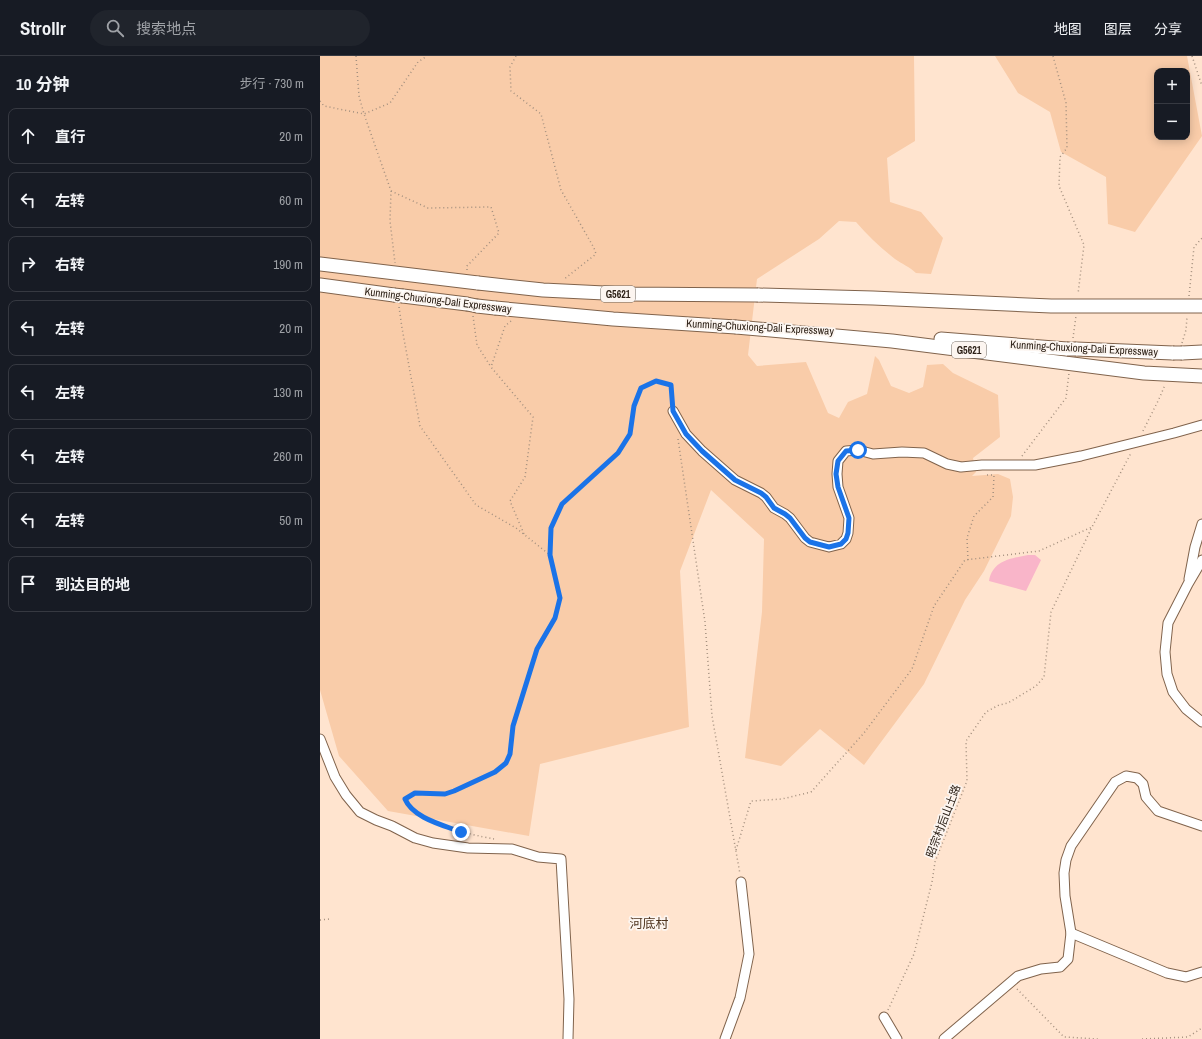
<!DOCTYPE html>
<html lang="zh">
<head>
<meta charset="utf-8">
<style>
  body { margin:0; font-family:"Archivo Narrow","Noto Sans SC",sans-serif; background:#20242c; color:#f1f3f6 }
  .controls { position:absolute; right:12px; top:12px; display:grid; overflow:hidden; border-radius:8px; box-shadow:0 2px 10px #0003 }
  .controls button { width:36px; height:36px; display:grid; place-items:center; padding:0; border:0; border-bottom:1px solid #363941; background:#171b24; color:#f1f3f6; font:20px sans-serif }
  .stop { position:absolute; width:12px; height:12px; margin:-9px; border:3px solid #1a73e8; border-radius:50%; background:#fff }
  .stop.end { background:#1a73e8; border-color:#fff; box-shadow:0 1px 4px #0008 }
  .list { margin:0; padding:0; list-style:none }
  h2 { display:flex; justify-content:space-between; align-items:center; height:52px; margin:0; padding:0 16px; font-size:17px }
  h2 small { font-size:13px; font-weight:400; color:#9ea1a6 }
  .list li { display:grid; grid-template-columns:26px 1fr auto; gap:12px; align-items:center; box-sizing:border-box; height:56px; margin:0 8px 8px; padding:0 8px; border:1px solid #363941; border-radius:8px }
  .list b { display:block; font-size:15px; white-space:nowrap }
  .list em { font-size:13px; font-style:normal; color:#9ea1a6 }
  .icon { flex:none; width:22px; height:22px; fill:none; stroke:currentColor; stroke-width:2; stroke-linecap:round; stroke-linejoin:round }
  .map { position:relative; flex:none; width:882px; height:983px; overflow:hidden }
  header { display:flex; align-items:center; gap:24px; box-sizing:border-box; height:56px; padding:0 20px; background:#171b24; border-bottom:1px solid #363941 }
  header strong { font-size:19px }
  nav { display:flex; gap:22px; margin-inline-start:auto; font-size:14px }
  .search { width:280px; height:36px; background:#20242c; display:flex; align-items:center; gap:10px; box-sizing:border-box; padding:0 14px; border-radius:22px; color:#9ea1a6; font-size:15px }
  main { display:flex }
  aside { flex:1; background:#171b24 }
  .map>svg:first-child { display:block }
  .green { fill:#f9cca9; fill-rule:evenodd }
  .water { fill:#f9b5c9 }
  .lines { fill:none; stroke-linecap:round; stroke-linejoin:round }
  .minor-casing { stroke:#80634c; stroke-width:11 }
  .highway-casing { stroke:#80634c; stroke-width:15 }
  .path { stroke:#a4907f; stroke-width:1.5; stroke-dasharray:1 3; stroke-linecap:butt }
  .minor { stroke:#fff; stroke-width:9 }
  .highway { stroke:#fff; stroke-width:13 }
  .highway-bridge-casing { stroke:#80634c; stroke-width:15; stroke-linecap:butt }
  .highway-bridge { stroke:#fff; stroke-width:13 }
  .route { stroke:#1a73e8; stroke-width:5 }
  .labels { text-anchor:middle; stroke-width:3.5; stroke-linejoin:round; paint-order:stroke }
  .shield { fill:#fcf5f0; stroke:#6a6057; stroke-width:1 }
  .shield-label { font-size:10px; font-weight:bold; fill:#2c2016 }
  .street-label { font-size:11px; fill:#2c2016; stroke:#fcf5f0 }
  .quarter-label { font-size:13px; fill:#4f341e; stroke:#fcf5f0 }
</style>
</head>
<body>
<header>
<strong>Strollr</strong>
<div class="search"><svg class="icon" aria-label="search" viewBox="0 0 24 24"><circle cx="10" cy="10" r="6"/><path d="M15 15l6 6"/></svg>搜索地点</div>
<nav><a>地图</a><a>图层</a><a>分享</a></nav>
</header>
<main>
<aside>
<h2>10 分钟<small>步行 · 730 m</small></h2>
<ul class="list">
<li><svg class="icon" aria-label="ahead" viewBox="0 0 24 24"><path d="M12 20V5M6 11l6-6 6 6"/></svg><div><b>直行</b></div><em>20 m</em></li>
<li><svg class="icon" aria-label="left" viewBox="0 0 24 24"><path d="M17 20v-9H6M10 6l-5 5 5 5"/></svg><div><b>左转</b></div><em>60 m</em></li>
<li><svg class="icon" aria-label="right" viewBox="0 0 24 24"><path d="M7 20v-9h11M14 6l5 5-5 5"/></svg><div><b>右转</b></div><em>190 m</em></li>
<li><svg class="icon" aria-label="left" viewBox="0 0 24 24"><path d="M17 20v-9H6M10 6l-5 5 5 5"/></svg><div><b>左转</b></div><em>20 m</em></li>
<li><svg class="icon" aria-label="left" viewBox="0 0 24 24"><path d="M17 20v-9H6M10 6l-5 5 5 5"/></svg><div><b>左转</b></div><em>130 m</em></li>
<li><svg class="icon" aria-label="left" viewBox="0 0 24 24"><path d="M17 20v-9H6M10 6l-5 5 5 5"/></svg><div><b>左转</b></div><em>260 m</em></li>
<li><svg class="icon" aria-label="left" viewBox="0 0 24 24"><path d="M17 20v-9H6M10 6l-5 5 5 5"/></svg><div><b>左转</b></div><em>50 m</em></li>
<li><svg class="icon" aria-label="arrive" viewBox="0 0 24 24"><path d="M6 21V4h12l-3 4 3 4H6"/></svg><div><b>到达目的地</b></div></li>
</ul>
</aside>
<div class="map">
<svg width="882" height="983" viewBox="0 0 882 983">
  <rect width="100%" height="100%" fill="#ffe4cf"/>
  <g class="green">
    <path d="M 0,0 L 594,0 L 595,85 L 567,102 L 570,146 L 601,156 L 623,182 L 611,218 L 596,217 C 590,211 582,208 575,203 C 561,192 548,180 536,166 L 519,165 L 499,183 L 437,223 L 428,299 L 437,310 L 486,306 L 508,357 L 519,362 L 528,346 L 547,338 L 555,300 L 559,304 L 571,330 L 589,337 L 603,331 L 607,309 L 623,308 L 633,317 L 678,339 L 680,381 L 653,402 L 656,416 L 652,420 L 678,418 L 690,423 L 693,441 L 691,460 L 664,515 L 645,544 L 604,628 L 544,709 L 500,673 L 461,710 L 425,702 L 442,556 L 444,483 L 391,434 L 360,515 L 369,671 L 220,708 L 209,780 L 68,755 L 19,700 L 0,634 Z"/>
    <path d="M 675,0 L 867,0 L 882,80 L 815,176 L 788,168 L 786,121 L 741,96 L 730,56 L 698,37 ZM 837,15 L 867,15 L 867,81 L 837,81 Z"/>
  </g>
  <path class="water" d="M 708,499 L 715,499 L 721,504 L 706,535 L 669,525 C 673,504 690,503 708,499 Z"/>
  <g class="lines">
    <defs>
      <g id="minor">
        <path d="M 353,355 L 366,378 L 382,395 L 415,424 L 441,437 L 446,441 L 454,452 L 465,458 L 470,462 L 485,482 L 490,486 L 509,491 L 521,488 L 526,483 L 528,477 L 529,462 L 518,431 L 517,418 L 518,405 L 526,395 L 538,394 L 553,398 L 582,396 L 604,397 L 627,408 L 641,411 L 662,409 L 715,409 L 761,400 L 854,377 L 882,369"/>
        <path d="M 882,504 L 868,528 L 848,567 L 845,596 L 847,618 L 853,636 L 866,653 L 882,666"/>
        <path d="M 869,523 L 875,491 L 882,468"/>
        <path d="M 0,683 L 15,721 L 26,739 L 40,756 L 56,764 L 72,770 L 95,782 L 113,787 L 148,792 L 192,793 L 218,801 L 241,803 L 249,943 L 248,983"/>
        <path d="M 751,877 L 847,917 L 866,921 L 882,916"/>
        <path d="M 564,961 L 577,983"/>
        <path d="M 405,983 L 420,942 L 429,898 L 421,826"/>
        <path d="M 624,983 L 698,920 L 721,913 L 740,911 L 748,903 L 751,877 L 745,840 L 744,817 L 746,804 L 751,790 L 795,726 L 806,720 L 817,722 L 823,728 L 826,741 L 838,755 L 882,770"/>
      </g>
      <g id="highway">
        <path d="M 0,208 L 158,227"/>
        <path d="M 0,229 L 74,239"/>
        <path d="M 438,239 L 553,242 L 731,250 L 882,250"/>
        <path d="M 83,240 L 147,248"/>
        <path d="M 157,250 L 175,252"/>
        <path d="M 416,271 L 572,285 L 824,317 L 882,320"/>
        <path d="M 621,283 L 747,293"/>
        <path d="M 756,293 L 853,297"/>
        <path d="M 862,297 L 882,296"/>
      </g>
    </defs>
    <use href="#minor" class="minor-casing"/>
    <use href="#highway" class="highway-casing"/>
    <g class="path">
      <path d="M 36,0 L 39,40 L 44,58 L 71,135 L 70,165 L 75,207"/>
      <path d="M 196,0 L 190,11 L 191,35 L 221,58 L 241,134 L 274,192 L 276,198 L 243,224"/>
      <path d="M 733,0 L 746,47 L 747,92 L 740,101 L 739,130 L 764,189 L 758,238"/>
      <path d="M 872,0 L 882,30"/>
      <path d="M 0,45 L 4,50 L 44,58 L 70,47 L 98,6 L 107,0"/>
      <path d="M 71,135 L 108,152 L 171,151 L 179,177 L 147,210 L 147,216"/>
      <path d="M 869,240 L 874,191 L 882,182"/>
      <path d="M 79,251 L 82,272 L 100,370 L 156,449 L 196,472 L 230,499"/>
      <path d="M 153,260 L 157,289 L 171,311"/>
      <path d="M 191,265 L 185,270 L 171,311 L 213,361 L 205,421 L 190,445 L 204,478"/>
      <path d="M 753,282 L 756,260"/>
      <path d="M 862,287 L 866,274 L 867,261"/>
      <path d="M 823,375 L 839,343 L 845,329"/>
      <path d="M 358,383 L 385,566 L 392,660 L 420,818"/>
      <path d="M 702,400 L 746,342 L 749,317"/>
      <path d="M 648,504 L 647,482 L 654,460 L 673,441 L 674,419 L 666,419"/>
      <path d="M 174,783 C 149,778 95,768 85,743 L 95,737 L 125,738 L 134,735 L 175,716 L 186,707 L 190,698 L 193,670 L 217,593 L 235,562 L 240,542 L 230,499 L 231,472 L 242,448 L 298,397 L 310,378 L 314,350 L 321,332 L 336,325 L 351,329 L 353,347"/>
      <path d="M 416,794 L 431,745 L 462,743 L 491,736 L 544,677 L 592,613 L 614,550 L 645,504 L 719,495 L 772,471"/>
      <path d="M 0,864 L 10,863"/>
      <path d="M 697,933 L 744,981 L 778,983"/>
      <path d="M 568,954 L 594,898 L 612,826 L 615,806 L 647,725 L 646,685 L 666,656 L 679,649 L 688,647 L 716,630 L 724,621 L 731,556 L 772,471 L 811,397"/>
      <path d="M 822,983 L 868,981 L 882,972"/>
    </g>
    <use href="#minor" class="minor"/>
    <use href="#highway" class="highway"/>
    <defs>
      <g id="highway-bridge">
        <path d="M 158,227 L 223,234 L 305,238 L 438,239"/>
        <path d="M 74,239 L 83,240"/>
        <path d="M 147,248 L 157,250"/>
        <path d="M 175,252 L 293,263 L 416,271"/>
        <path d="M 747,293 L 756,293"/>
        <path d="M 853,297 L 862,297"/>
      </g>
    </defs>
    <use href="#highway-bridge" class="highway-bridge-casing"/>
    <use href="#highway-bridge" class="highway-bridge"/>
  </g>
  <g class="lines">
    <path class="route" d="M 141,776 C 123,769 93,762 85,743 L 95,737 L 125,738 L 134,735 L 175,716 L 186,707 L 190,698 L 193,670 L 217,593 L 235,562 L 240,542 L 230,499 L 231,472 L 242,448 L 298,397 L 310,378 L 314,350 L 321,332 L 336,325 L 351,329 L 353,355 L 366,378 L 382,395 L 415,424 L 441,437 L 446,441 L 454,452 L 465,458 L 470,462 L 485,482 L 490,486 L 509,491 L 521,488 L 526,483 L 528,477 L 529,462 L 518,431 L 516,418 L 518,405 L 526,395 L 538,394"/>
  </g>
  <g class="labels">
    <g class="shield">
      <rect x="281" y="230" width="34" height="16" rx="3"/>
      <rect x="632" y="286" width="34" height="16" rx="3"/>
    </g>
    <g class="shield-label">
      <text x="298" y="242">G5621</text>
      <text x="649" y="298">G5621</text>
    </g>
    <g class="street-label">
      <text transform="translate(118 244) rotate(7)" y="4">Kunming-Chuxiong-Dali Expressway</text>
      <text transform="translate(440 271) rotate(3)" y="4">Kunming-Chuxiong-Dali Expressway</text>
      <text transform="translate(764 292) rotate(3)" y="4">Kunming-Chuxiong-Dali Expressway</text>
      <text transform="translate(623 765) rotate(-69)" y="4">昭宗村后山土路</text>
    </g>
    <g class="quarter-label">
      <text x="329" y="872">河底村</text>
    </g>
  </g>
</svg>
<div class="controls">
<button>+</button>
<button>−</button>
</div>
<div class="stop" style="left:538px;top:394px"></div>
<div class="stop end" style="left:141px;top:776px"></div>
</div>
</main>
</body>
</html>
